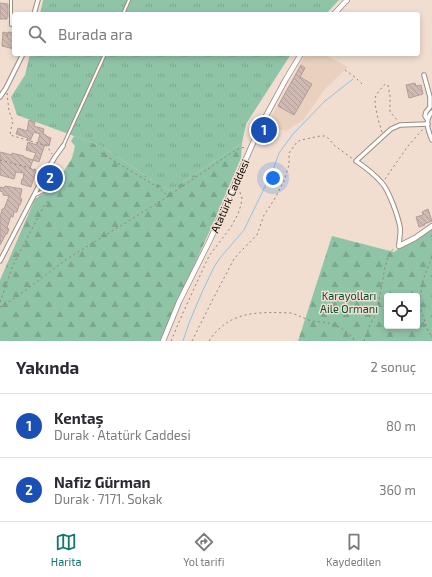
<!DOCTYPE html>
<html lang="tr">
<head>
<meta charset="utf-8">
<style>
  body { margin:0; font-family:"Exo 2",sans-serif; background:#f7f7f7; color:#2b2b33 }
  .controls { position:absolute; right:12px; bottom:12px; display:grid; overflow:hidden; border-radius:4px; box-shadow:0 2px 6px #0003 }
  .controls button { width:36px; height:36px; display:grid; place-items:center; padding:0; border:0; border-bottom:1px solid #e1e1e2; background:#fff; color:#2b2b33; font:20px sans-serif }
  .you { position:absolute; left:273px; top:178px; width:14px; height:14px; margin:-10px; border:3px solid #fff; border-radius:50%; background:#1a73e8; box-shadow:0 0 0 6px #1a73e833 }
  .badge { display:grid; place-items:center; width:26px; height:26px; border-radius:50%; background:#0f766e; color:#fff; font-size:13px; font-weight:700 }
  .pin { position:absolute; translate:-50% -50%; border:2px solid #fff; box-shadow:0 1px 4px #0006 }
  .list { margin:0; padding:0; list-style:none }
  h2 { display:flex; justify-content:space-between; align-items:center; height:52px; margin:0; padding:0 16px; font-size:17px }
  h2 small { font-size:13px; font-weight:400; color:#7c7c81 }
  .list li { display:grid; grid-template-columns:26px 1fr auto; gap:12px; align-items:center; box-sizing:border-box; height:64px; padding:0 16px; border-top:1px solid #e1e1e2 }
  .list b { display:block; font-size:15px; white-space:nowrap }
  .list p { margin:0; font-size:13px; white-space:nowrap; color:#7c7c81 }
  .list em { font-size:13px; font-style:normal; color:#7c7c81 }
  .icon { flex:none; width:22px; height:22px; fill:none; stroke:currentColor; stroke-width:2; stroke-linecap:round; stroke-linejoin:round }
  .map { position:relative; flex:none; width:432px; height:341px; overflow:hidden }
  .search { position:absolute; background:#fff; box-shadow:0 2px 6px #0003; left:12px; right:12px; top:12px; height:44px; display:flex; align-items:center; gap:10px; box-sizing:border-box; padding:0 14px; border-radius:4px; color:#7c7c81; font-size:15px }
  .sheet { height:180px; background:#fff }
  nav { display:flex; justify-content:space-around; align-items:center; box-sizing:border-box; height:56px; border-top:1px solid #e1e1e2; background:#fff; font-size:11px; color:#7c7c81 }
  nav a { display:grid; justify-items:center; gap:2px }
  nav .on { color:#0f766e }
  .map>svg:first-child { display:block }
  .built { fill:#ead0bf }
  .forest { fill:url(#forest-firs); fill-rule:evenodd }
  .park { fill:url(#park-tufts) }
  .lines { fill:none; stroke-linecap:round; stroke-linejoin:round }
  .stream { stroke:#8dc4e4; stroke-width:1 }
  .building { fill:url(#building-back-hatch); stroke:#b39d97 }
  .service-casing { stroke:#9c8b7f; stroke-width:4 }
  .minor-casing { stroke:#9c8b7f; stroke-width:5.5 }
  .tertiary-casing { stroke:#9c8b7f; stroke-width:6 }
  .path { stroke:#91837a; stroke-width:1; stroke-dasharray:2 3; stroke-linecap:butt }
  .service { stroke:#fff; stroke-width:2 }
  .minor { stroke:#fff; stroke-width:3.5 }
  .tertiary { stroke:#fff; stroke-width:4.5 }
  .labels { text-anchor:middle; stroke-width:3; stroke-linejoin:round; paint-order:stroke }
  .street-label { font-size:11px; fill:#100a06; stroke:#f2ded1 }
  .park-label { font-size:11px; fill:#095033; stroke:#f2ded1 }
</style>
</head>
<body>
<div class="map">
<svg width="432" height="341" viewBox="0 0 432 341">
  <defs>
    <pattern id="forest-firs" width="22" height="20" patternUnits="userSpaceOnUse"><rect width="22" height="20" fill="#8fc4a7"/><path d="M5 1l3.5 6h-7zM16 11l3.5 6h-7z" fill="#7aa78e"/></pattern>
    <pattern id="park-tufts" width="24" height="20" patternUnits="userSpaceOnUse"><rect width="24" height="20" fill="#8fc4a7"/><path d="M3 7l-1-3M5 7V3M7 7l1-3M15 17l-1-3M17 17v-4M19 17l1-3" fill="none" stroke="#7aa78e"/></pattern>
    <pattern id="building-back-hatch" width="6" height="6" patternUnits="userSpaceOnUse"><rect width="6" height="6" fill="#cfb9b2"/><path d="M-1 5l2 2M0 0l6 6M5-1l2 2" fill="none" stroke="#b19e98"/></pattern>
  </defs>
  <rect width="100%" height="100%" fill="#f2ded1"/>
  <path class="built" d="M 306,54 L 324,54 L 348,67 L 325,89 L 303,120 L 286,131 L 266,126 Z"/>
  <g class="forest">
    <path d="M 74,136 L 101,146 L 169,191 L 242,143 L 241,158 L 215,219 L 160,341 L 0,341 L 0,280 L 35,199 L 54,187 L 72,158 L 75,146 L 71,141 Z"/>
    <path d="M 432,224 L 432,341 L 298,341 L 332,236 L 394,252 ZM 387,296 L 417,296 L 417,326 L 387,326 Z"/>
  </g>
  <g class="park">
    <path d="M 43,0 L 339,0 L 326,14 L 40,14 Z"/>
    <path d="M 30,54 L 291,54 L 246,124 L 242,143 L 169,191 L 101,146 L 17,115 L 11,97 L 25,75 Z"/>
  </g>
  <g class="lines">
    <path class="stream" d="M 183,341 L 189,323 L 203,290 L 214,267 L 220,258 L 244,230 L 273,170 L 279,153 L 293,134 L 325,101 L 353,79"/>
  </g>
  <g class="building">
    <path d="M 0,3 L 8,4 L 8,17 L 7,17 L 7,19 L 0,19 Z"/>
    <path d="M 3,32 L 7,33 L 7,37 L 8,32 L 14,33 L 14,49 L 2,46 Z"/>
    <path d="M 301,65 L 305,68 L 300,77 L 312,84 L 294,115 L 278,106 Z"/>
    <path d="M 415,83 L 416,86 L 421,85 L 423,94 L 409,98 L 406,85 Z"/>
    <path d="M 29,120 L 35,122 L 34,126 L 44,129 L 43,134 L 46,135 L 46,136 L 51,138 L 49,146 L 45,144 L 39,162 L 33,160 L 36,153 L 26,150 L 28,142 L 37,145 L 40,134 L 34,132 L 30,141 L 27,139 L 28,138 L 16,134 L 18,128 L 27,131 Z"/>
    <path d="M 0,152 L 12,155 L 12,153 L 24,156 L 24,157 L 33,160 L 30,168 L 36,171 L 31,187 L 21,184 L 22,179 L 23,179 L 24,173 L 16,172 L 14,179 L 0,175 Z"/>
    <path d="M 5,186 L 22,189 L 20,198 L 22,199 L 20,205 L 19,205 L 17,212 L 14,212 L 13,217 L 11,216 L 7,228 L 9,229 L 7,234 L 6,234 L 0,245 L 0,218 L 2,209 L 4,209 L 9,196 L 3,195 L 3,192 L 0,191 L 0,187 L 4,188 Z"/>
    <path d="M 428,209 L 432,221 L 424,224 L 425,225 L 419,227 L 416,217 L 423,215 L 422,212 Z"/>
  </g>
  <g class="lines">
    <defs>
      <g id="service">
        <path d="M 11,0 L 11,25"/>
        <path d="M 123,14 L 129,0"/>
        <path d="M 63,146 L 105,54"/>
        <path d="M 35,195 C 42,192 63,182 58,172 C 56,169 52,167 50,166"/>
      </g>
      <g id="minor">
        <path d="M 34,14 L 38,0"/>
        <path d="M 424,75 L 430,97 L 430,107 L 426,112 L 425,116 L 427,119"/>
        <path d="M 0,97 L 6,88 L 23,54"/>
        <path d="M 432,112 C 424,121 428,130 432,140"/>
        <path d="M 399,246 C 399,240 401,233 400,227 C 398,216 389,191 382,183 C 375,175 365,167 356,161 L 391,129 L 400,125 L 428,124"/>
        <path d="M 0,261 L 46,172 L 55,157 L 63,146"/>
      </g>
      <g id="tertiary">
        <path d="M 334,14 L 347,0"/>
        <path d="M 399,246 L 415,238 L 432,226"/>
        <path d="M 163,341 L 179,302 L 210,240 L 261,125 L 286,79 L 301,54"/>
      </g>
    </defs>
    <use href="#service" class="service-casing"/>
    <use href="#minor" class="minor-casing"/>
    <use href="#tertiary" class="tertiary-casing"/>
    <g class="path">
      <path d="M 345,70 L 356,78 L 364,86"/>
      <path d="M 388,85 L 390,96 L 390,112 L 398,121"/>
      <path d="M 7,93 L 9,111 L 13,121 L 11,129 L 10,135 L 47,146 L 52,154"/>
      <path d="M 382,132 C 379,123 375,109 375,99 C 376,93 382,88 386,83"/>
      <path d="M 101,153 L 159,188 L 166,194 L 166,196"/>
      <path d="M 0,160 L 41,171"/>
      <path d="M 385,179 L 408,146 L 424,128"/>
      <path d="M 432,257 L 423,280 L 419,304 L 428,331 L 432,337"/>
      <path d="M 0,302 L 13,265 L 44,206 L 50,199"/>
      <path d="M 0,307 L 15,298 L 67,259 L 167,197 L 234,151 L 241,148 L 246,147"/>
      <path d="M 171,341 L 182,315 L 209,256 L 231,227 L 238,214 L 241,205 L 242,198 L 238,187"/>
      <path d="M 192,341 L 214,297 L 234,259 L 242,250 L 257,235 L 264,215 L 274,200 L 284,181 L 289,165 L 289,153 L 294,146 L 297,142 L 301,140 L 320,136 L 325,136 L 328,138 L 335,146 L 353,159"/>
      <path d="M 209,341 C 229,310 259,312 291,313 C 299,315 304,319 312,321 C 317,322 323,322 328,323 C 338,325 345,331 353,337 L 354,341"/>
      <path d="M 364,341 L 370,325 L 377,312 L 385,267 L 388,257 L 390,253 L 394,248"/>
    </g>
    <use href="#service" class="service"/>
    <use href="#minor" class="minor"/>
    <use href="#tertiary" class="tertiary"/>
  </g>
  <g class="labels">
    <g class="street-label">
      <text transform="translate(230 196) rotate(-66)" y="4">Atatürk Caddesi</text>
    </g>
    <g class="park-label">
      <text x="349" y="300">Karayolları<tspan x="349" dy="13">Aile Ormanı</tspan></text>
    </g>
  </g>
</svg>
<div class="controls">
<button><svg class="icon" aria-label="locate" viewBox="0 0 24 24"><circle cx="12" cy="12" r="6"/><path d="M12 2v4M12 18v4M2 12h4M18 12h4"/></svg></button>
</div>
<div class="you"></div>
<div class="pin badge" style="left:264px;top:130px;background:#1a4fb4">1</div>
<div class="pin badge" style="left:50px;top:178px;background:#1a4fb4">2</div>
<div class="search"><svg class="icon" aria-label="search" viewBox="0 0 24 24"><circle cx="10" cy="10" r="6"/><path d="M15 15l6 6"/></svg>Burada ara</div>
</div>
<section class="sheet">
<h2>Yakında<small>2 sonuç</small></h2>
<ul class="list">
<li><span class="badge" style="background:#1a4fb4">1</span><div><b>Kentaş</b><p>Durak · Atatürk Caddesi</p></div><em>80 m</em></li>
<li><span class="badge" style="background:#1a4fb4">2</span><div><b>Nafiz Gürman</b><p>Durak · 7171. Sokak</p></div><em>360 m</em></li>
</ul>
</section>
<nav>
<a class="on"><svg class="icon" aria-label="map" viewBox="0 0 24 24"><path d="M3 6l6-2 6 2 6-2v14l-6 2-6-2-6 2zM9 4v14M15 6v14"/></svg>Harita</a>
<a><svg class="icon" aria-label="directions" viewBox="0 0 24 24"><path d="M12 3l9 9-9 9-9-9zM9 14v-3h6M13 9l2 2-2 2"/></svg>Yol tarifi</a>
<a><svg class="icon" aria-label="saved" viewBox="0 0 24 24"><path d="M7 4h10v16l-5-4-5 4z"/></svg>Kaydedilen</a>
</nav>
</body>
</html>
